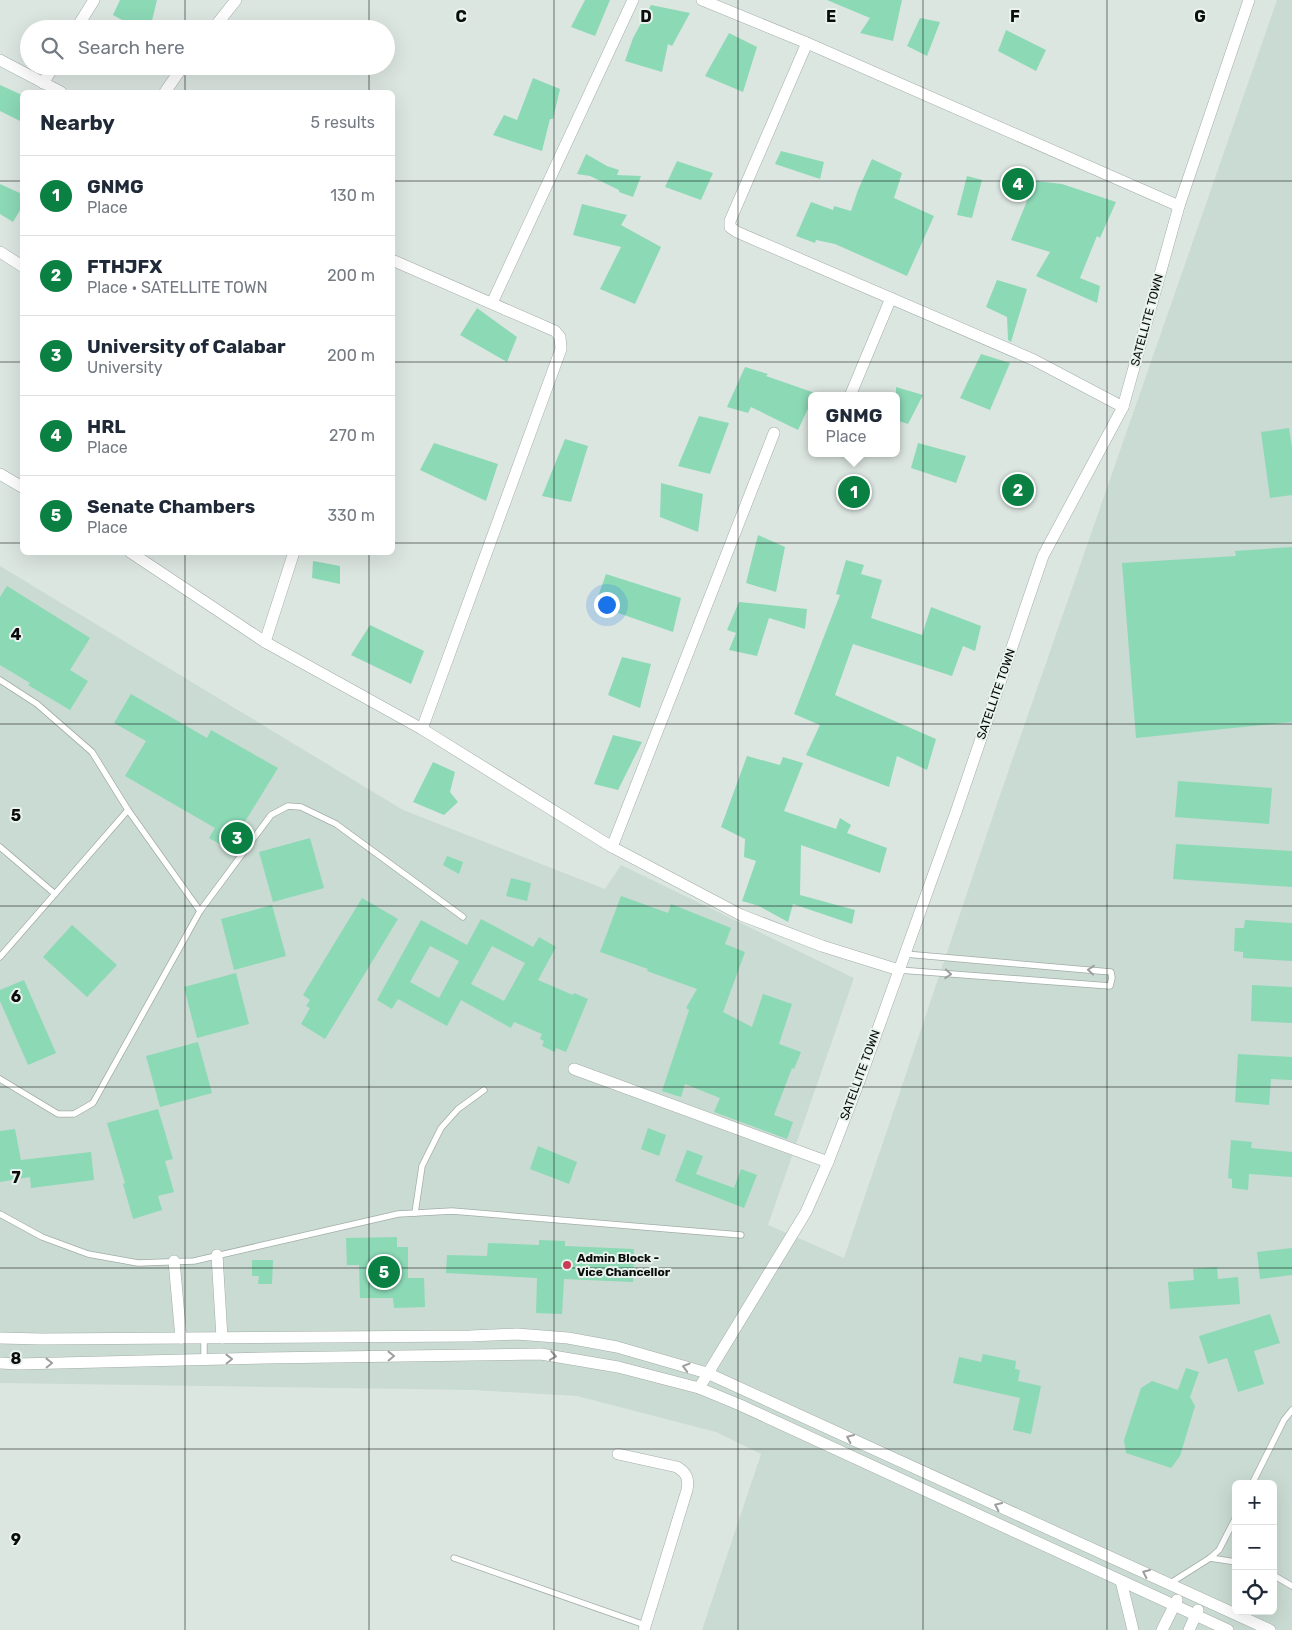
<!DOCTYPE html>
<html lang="en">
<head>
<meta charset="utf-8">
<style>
  body { margin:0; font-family:Rubik,sans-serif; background:#f2f2f3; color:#1f2937 }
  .controls { position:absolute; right:15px; bottom:15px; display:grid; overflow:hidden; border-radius:8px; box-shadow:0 5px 20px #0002 }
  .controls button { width:45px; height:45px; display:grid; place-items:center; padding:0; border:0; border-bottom:1px solid #e0e1e3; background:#fff; color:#1f2937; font:25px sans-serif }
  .you { position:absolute; left:606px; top:604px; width:18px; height:18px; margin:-12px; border:4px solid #fff; border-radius:50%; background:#1a73e8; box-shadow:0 0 0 8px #1a73e833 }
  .badge { display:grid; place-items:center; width:32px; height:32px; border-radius:50%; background:#0b8043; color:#fff; font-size:16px; font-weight:700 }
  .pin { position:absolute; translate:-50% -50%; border:2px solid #fff; box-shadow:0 1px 5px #0006 }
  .popup { position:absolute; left:808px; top:392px; width:92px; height:65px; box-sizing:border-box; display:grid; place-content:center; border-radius:8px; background:#fff; filter:drop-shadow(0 1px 4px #0005); font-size:16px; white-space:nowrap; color:#747a83 }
  .popup b { font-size:19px; color:#1f2937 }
  .popup::after { content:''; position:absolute; left:50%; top:100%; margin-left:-10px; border:10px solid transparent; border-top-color:#fff }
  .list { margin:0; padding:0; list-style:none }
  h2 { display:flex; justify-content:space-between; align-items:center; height:65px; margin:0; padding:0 20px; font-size:21px }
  h2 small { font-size:16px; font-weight:400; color:#747a83 }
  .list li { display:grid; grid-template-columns:32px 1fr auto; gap:15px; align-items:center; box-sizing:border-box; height:80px; padding:0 20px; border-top:1px solid #e0e1e3 }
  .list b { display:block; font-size:19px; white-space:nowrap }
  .list p { margin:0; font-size:16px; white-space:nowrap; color:#747a83 }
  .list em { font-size:16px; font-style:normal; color:#747a83 }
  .icon { flex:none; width:28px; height:28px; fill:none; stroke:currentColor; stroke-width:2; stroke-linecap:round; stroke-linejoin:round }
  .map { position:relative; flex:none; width:1292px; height:1630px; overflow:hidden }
  .search { position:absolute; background:#fff; box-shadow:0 5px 20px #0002; left:20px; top:20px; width:375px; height:55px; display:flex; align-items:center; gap:12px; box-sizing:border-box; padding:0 18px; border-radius:28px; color:#747a83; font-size:19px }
  .panel { position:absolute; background:#fff; box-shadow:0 5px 20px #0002; left:20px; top:90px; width:375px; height:465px; border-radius:8px }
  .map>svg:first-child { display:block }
  .built { fill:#c9dbd2; fill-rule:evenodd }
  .building { fill:#8cd9b6; fill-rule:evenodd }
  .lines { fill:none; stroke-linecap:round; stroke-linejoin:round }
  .lane-casing { stroke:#a3ada8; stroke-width:7 }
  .street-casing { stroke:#a3ada8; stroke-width:12 }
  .lane { stroke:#fff; stroke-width:5.5 }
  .street { stroke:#fff; stroke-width:11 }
  .oneway { stroke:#9d9e9d }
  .grid { fill:none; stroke:#0a0d0b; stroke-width:1; stroke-opacity:0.55 }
  .poi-dot { fill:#cc3c57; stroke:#e9f3ee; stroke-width:2 }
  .labels { text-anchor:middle; stroke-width:4; stroke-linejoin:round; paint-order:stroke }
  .street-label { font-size:12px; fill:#0a0d0b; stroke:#e9f3ee }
  .poi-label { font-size:12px; font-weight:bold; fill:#0a0d0b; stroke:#e9f3ee; text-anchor:start }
  .grid-label { font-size:16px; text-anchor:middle; font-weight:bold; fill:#0a0d0b; stroke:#e9f3ee; stroke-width:4; stroke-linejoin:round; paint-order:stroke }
</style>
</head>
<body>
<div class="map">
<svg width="1292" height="1630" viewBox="0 0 1292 1630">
  <rect width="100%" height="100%" fill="#dce6e1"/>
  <path class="built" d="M 1277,0 L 1292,0 L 1292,1630 L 702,1630 L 761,1454 L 716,1432 L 577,1396 L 473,1390 L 0,1383 L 0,566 L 403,810 L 605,889 L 621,865 L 854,978 L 768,1225 L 844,1258 L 1000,795 ZM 1236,1484 L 1273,1484 L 1273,1611 L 1236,1611 Z"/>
  <g class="building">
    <path d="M 120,0 L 157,0 L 150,29 L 138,29 L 113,15 Z"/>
    <path d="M 585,0 L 610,0 L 595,36 L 571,27 Z"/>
    <path d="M 827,0 L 902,0 L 893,41 L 860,33 L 870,18 Z"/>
    <path d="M 651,5 L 690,13 L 672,46 L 668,44 L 662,72 L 625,61 L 633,38 Z"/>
    <path d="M 920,18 L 940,22 L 927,56 L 907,46 Z"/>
    <path d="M 1006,30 L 1046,50 L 1036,71 L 998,51 Z"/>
    <path d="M 729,33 L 757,47 L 743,92 L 705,76 Z"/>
    <path d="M 533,78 L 560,89 L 553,119 L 550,119 L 542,151 L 493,135 L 504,115 L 517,120 Z"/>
    <path d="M 0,85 L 22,95 L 22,122 L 0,111 Z"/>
    <path d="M 781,151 L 824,162 L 820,179 L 775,164 Z"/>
    <path d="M 586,154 L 607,166 L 619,170 L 617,175 L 641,176 L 633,197 L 619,192 L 619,190 L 590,176 L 577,174 Z"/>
    <path d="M 872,159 L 902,173 L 894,198 L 934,216 L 907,276 L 835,244 L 816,240 L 815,243 L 796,236 L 811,202 L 833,210 L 834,206 L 851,211 L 858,190 Z"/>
    <path d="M 677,161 L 713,173 L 701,200 L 665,187 Z"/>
    <path d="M 967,176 L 982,180 L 972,218 L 957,215 Z"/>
    <path d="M 1012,176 L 1034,184 L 1036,181 L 1062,184 L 1116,202 L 1100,238 L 1097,236 L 1080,278 L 1100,286 L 1097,303 L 1036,276 L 1050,252 L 1011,240 L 1029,196 L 1010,187 Z"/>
    <path d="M 0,184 L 22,194 L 22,207 L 13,222 L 0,214 Z"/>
    <path d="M 582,204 L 627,215 L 621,225 L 661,247 L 635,304 L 600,289 L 621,247 L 573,235 Z"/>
    <path d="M 997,280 L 1027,289 L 1011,342 L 1008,340 L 1007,317 L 986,307 Z"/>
    <path d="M 477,308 L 517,337 L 507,362 L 460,335 Z"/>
    <path d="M 981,354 L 1010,363 L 990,410 L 960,398 Z"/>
    <path d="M 745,367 L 768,374 L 766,376 L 815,393 L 813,396 L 812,396 L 812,400 L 798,430 L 751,407 L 748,413 L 727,407 Z"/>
    <path d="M 896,387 L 923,395 L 908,424 L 896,420 Z"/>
    <path d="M 699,416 L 729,423 L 710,474 L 678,466 Z"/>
    <path d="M 1289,428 L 1292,448 L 1292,495 L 1270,498 L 1261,432 Z"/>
    <path d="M 565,439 L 588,446 L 571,502 L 542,496 Z"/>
    <path d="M 434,443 L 498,464 L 486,501 L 420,470 Z"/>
    <path d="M 918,443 L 966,456 L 956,483 L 911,468 Z"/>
    <path d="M 849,479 L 867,483 L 858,502 L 841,500 Z"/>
    <path d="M 1014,482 L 1029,485 L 1024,503 L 1007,494 Z"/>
    <path d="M 661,483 L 703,494 L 698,532 L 660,517 Z"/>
    <path d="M 758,535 L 785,547 L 776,592 L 746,583 Z"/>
    <path d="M 1292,547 L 1292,722 L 1136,738 L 1122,563 L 1236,556 L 1235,551 Z"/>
    <path d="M 846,560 L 864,565 L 861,574 L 882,580 L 871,618 L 922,635 L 931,607 L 981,626 L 975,651 L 963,646 L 952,676 L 853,644 L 835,695 L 936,739 L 927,770 L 897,756 L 889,787 L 806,755 L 820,725 L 794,714 L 840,595 L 836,594 Z"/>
    <path d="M 313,561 L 340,566 L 340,584 L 312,578 Z"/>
    <path d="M 606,574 L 681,598 L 673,632 L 595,605 Z"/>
    <path d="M 7,586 L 90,638 L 70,670 L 88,681 L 70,710 L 28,685 L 30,683 L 0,665 L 0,597 Z"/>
    <path d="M 739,602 L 807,609 L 805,629 L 769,618 L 757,656 L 729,650 L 736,633 L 727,630 Z"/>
    <path d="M 370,625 L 424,651 L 411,684 L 351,655 Z"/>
    <path d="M 622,657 L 651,664 L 640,708 L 608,695 Z"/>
    <path d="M 131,694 L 207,738 L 211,730 L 278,768 L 228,849 L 209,838 L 215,828 L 125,776 L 146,741 L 114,723 Z"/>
    <path d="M 613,735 L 642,742 L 618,790 L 594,784 Z"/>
    <path d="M 747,756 L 780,765 L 783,757 L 803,763 L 784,811 L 836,829 L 840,818 L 851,825 L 847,833 L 887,848 L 880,873 L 801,845 L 800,895 L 855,910 L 852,924 L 793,904 L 788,922 L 759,906 L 742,901 L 756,861 L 744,857 L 745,839 L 721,827 Z"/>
    <path d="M 433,762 L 455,772 L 450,792 L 458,802 L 444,815 L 413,802 Z"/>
    <path d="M 1178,781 L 1272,788 L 1269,824 L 1175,817 Z"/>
    <path d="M 310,838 L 324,888 L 273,902 L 259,852 Z"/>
    <path d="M 1176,844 L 1292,851 L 1292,887 L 1173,879 Z"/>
    <path d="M 447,856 L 463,862 L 459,874 L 443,865 Z"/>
    <path d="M 511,878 L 531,883 L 527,901 L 506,896 Z"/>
    <path d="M 621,896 L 668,913 L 671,904 L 731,928 L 725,944 L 745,952 L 723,1012 L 752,1027 L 763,994 L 792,1004 L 779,1044 L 801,1052 L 794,1069 L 792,1068 L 774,1115 L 793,1122 L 787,1139 L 714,1112 L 720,1098 L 685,1084 L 681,1097 L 662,1091 L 689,1010 L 686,1008 L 697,989 L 647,971 L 648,969 L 600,952 Z"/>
    <path d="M 362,898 L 398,919 L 325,1039 L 301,1024 L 310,1008 L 306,1006 L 310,1000 L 303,995 Z"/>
    <path d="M 272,905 L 286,956 L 234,970 L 221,919 Z"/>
    <path d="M 481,919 L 533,947 L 539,937 L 556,947 L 538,980 L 573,995 L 574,993 L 588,999 L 566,1052 L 556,1048 L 555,1052 L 542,1046 L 544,1041 L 540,1039 L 542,1034 L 514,1022 L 511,1028 L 461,1000 L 447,1026 L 398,999 L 392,1009 L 377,1000 L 421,920 L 467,945 ZM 430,946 L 459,961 L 439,998 L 410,982 ZM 492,946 L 525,963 L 504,1001 L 471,984 Z"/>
    <path d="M 1245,920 L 1292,923 L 1292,961 L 1243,958 L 1243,952 L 1234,951 L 1235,928 L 1244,928 Z"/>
    <path d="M 72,925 L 117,965 L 87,997 L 43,957 Z"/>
    <path d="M 236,973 L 249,1024 L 197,1038 L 184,987 Z"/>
    <path d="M 24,980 L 56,1053 L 28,1065 L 0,1001 L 0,990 Z"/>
    <path d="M 1252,985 L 1292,987 L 1292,1023 L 1251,1021 Z"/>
    <path d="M 198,1042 L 212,1093 L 160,1107 L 146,1056 Z"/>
    <path d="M 1238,1054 L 1292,1057 L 1292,1080 L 1271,1079 L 1269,1105 L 1235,1102 Z"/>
    <path d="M 158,1109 L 173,1159 L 165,1161 L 174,1192 L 158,1196 L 162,1210 L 133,1219 L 123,1184 L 125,1183 L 107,1123 Z"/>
    <path d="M 648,1128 L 666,1135 L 659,1156 L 641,1149 Z"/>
    <path d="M 15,1129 L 21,1160 L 91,1152 L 94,1180 L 31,1188 L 30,1177 L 0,1182 L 0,1131 Z"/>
    <path d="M 1231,1140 L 1252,1142 L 1251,1148 L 1292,1152 L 1292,1177 L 1249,1174 L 1248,1190 L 1232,1188 L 1232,1179 L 1228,1178 Z"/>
    <path d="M 538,1146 L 577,1162 L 569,1184 L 530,1169 Z"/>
    <path d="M 687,1150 L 703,1156 L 696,1174 L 734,1188 L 741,1169 L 757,1175 L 744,1208 L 675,1181 Z"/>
    <path d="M 397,1237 L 397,1247 L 408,1247 L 408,1278 L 424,1278 L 425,1307 L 394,1308 L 393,1298 L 360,1298 L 359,1265 L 347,1265 L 346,1238 Z"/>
    <path d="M 539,1240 L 565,1241 L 565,1246 L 634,1249 L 633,1282 L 564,1279 L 562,1314 L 536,1313 L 537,1278 L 446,1273 L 447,1255 L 487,1256 L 488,1243 L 539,1245 Z"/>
    <path d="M 1292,1248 L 1292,1275 L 1260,1279 L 1257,1252 Z"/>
    <path d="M 252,1260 L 273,1260 L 272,1284 L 258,1284 L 259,1276 L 252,1276 Z"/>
    <path d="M 1217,1267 L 1218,1279 L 1238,1277 L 1240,1304 L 1170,1309 L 1168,1282 L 1194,1280 L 1193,1269 Z"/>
    <path d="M 1270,1314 L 1280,1343 L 1254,1351 L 1264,1384 L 1238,1392 L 1227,1358 L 1208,1364 L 1199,1336 Z"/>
    <path d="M 983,1354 L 1016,1361 L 1015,1369 L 1020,1370 L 1018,1381 L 1041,1386 L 1031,1434 L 1013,1430 L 1020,1398 L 953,1383 L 959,1357 L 981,1362 Z"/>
    <path d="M 1186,1368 L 1199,1372 L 1190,1397 L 1195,1406 L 1180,1456 L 1171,1468 L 1126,1453 L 1124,1440 L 1141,1388 L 1152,1381 L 1178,1390 Z"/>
  </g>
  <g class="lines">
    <defs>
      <g id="lane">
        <path d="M 0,680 L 37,704 L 92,752 L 128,810 L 200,911"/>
        <path d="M 0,847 L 55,894"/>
        <path d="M 0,957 L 128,810"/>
        <path d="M 899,970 L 1110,986 L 1112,978 L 1111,972 L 905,954"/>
        <path d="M 0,1079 L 58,1114 L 74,1114 L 93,1103 L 200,911 L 271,815 L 288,806 L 301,807 L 336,824 L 463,917"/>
        <path d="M 415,1213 L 422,1166 L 441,1128 L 458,1109 L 484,1090"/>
        <path d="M 0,1214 L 42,1237 L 88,1254 L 138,1263 L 194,1261 L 398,1214 L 452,1211 L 741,1235"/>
        <path d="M 204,1359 L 204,1338"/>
        <path d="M 1252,1484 L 1284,1420 L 1292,1410"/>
        <path d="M 454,1558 L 645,1625"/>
        <path d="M 1210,1558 L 1236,1562"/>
        <path d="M 1273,1575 L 1292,1586"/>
        <path d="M 1169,1584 L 1210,1558 L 1219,1550 L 1236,1517"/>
      </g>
      <g id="street">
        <path d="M 702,0 L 807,43 L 1179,206"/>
        <path d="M 76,29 L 94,0"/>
        <path d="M 213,29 L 236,0"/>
        <path d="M 807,43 L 730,221 L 730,227 L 737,232 L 1034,360 L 1123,407"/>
        <path d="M 0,60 L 61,92"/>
        <path d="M 43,83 L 54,66"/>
        <path d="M 165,92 L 183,66"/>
        <path d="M 0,252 L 22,266"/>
        <path d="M 392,260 L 555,331 L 560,337 L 561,349 L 422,729"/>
        <path d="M 492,303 L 633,0"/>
        <path d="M 850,396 L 891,298"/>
        <path d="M 0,474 L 22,487"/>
        <path d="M 130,552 L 265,642 L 422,729 L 612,847 L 741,915 L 822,946 L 899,970"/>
        <path d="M 265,642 L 294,552"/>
        <path d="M 612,847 L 774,433"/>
        <path d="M 574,1069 L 828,1162"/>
        <path d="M 217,1255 L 222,1338"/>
        <path d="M 174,1261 L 181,1338"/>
        <path d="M 0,1338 L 42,1339 L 470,1336 L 517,1334 L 568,1338 L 617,1347 L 707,1373 L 1270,1630"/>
        <path d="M 0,1363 L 18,1364 L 265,1358 L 541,1354 L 618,1367 L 699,1388 L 740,1405 L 1228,1630"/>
        <path d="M 699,1388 L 806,1212 L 828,1162 L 860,1079 L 956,812 L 1043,556 L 1123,407 L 1179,206 L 1249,0"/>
        <path d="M 618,1454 L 677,1467 C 687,1473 689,1479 687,1490 L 644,1630"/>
        <path d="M 1121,1581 L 1133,1630"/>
        <path d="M 1162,1630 L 1177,1600"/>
        <path d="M 1189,1630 L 1198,1610"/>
      </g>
    </defs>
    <use href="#lane" class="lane-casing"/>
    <use href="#street" class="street-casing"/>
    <use href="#lane" class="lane"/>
    <use href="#street" class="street"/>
  </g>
  <defs><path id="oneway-chevron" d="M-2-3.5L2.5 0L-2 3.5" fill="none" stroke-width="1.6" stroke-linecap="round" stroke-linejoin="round" transform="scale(1.25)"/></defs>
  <g class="oneway">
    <use href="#oneway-chevron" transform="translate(1091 970) rotate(-175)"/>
    <use href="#oneway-chevron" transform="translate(948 974) rotate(4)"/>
    <use href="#oneway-chevron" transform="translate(391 1356) rotate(-1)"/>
    <use href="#oneway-chevron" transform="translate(553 1356) rotate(9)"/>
    <use href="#oneway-chevron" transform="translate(229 1359) rotate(-1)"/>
    <use href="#oneway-chevron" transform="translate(49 1363) rotate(-1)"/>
    <use href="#oneway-chevron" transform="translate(686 1367) rotate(-164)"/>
    <use href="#oneway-chevron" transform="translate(850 1438) rotate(-155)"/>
    <use href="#oneway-chevron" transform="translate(998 1506) rotate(-155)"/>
    <use href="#oneway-chevron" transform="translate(1146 1573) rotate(-155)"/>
  </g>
  <path class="grid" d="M 185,0 L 185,29M 369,0 L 369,29M 554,0 L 554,1630M 738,0 L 738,1630M 923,0 L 923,1630M 1107,0 L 1107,1630M 185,66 L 185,92M 369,66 L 369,92M 0,181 L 22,181M 392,181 L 1292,181M 0,362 L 22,362M 392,362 L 1292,362M 0,543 L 22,543M 392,543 L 1292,543M 185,552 L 185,1630M 369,552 L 369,1630M 0,724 L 1292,724M 0,906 L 1292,906M 0,1087 L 1292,1087M 0,1268 L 1292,1268M 0,1449 L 1292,1449"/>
  <circle class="poi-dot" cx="567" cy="1265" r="5"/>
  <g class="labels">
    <g class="street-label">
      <text transform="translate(1147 320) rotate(-75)" y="4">SATELLITE TOWN</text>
      <text transform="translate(996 694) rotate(-71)" y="4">SATELLITE TOWN</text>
      <text transform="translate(860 1075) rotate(-70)" y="4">SATELLITE TOWN</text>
    </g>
    <g class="poi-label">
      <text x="577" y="1262">Admin Block -<tspan x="577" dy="14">Vice Chancellor</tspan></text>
    </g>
  </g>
  <g class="grid-label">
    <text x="461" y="22">C</text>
    <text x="646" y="22">D</text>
    <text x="831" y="22">E</text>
    <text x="1015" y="22">F</text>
    <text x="1200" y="22">G</text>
    <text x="16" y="640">4</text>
    <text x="16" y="821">5</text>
    <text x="16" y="1002">6</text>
    <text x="16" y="1183">7</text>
    <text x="16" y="1364">8</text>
    <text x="16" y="1545">9</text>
  </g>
</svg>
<div class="controls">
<button>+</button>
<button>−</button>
<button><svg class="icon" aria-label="locate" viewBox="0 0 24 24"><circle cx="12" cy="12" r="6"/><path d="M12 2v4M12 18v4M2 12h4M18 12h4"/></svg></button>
</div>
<div class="you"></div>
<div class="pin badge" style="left:854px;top:492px">1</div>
<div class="popup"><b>GNMG</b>Place</div>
<div class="pin badge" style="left:1018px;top:490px">2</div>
<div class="pin badge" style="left:237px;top:838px">3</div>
<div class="pin badge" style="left:1018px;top:184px">4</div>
<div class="pin badge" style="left:384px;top:1272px">5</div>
<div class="search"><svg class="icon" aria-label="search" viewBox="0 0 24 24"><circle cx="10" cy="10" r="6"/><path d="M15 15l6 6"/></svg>Search here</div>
<section class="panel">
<h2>Nearby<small>5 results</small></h2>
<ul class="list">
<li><span class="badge">1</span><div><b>GNMG</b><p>Place</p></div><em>130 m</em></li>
<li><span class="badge">2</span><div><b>FTHJFX</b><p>Place · SATELLITE TOWN</p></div><em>200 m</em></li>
<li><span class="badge">3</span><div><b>University of Calabar</b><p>University</p></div><em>200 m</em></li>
<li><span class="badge">4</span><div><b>HRL</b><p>Place</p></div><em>270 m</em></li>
<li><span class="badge">5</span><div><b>Senate Chambers</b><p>Place</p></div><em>330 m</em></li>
</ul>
</section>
</div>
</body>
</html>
